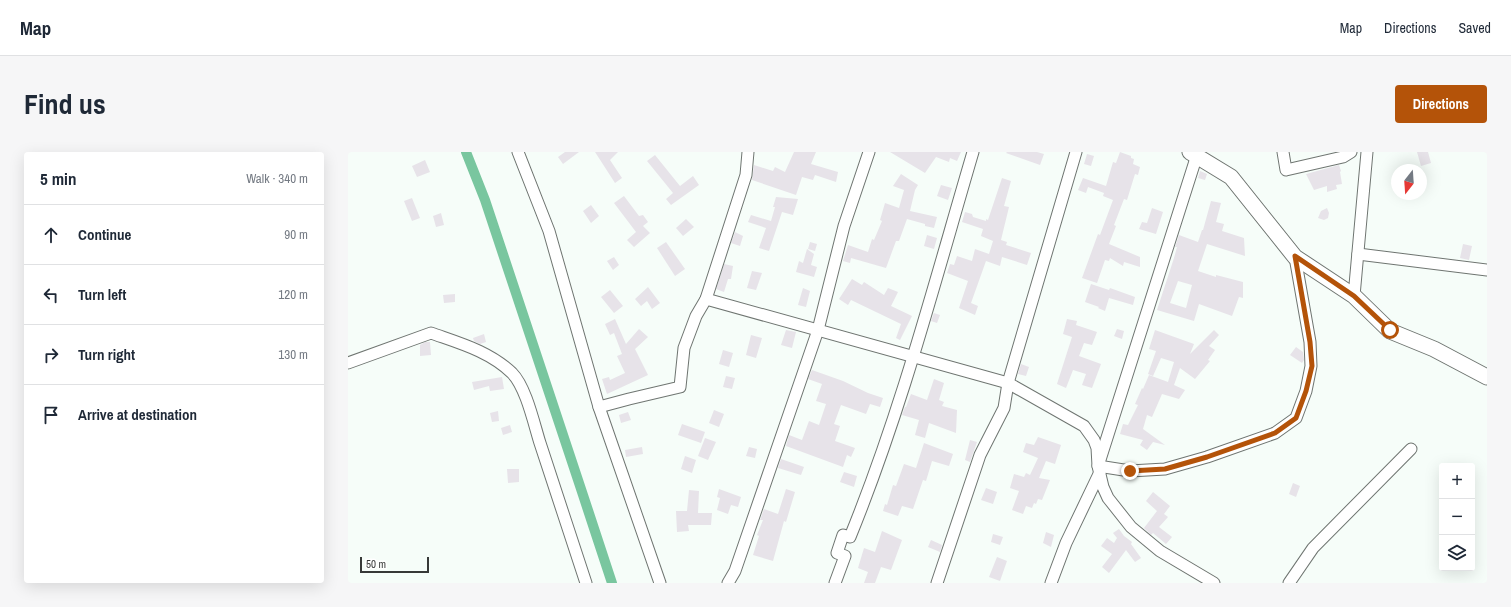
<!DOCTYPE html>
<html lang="en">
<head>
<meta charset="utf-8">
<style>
  body { margin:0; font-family:"Archivo Narrow",sans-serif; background:#f6f6f7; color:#1f2937 }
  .controls { position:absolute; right:12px; bottom:12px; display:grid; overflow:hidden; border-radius:4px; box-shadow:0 4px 16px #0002 }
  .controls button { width:36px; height:36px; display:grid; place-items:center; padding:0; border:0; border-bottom:1px solid #e0e1e3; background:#fff; color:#1f2937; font:20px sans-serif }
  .compass { position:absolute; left:1043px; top:12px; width:36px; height:36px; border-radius:50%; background:#fff; box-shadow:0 4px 16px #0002; rotate:197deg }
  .scale { position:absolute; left:12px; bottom:10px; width:69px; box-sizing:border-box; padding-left:4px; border:2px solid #373938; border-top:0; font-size:11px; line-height:14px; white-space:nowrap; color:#373938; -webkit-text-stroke:3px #fff; paint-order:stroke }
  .stop { position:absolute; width:12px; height:12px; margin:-9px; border:3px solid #b45309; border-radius:50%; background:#fff }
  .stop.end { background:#b45309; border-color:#fff; box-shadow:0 1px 4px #0008 }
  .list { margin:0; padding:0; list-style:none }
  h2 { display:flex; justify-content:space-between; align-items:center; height:52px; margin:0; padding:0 16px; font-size:17px }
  h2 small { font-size:13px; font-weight:400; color:#747a83 }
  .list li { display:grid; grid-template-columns:26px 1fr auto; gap:12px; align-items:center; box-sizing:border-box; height:60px; padding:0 16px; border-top:1px solid #e0e1e3 }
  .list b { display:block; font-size:15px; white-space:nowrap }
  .list em { font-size:13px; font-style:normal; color:#747a83 }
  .icon { flex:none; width:22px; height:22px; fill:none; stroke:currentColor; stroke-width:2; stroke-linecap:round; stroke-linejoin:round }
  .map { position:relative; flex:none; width:1139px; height:431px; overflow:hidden; border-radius:4px }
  header { display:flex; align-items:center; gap:24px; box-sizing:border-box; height:56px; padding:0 20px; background:#fff; border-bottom:1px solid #e0e1e3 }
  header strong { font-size:19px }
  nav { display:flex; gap:22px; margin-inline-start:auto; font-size:14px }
  .intro { display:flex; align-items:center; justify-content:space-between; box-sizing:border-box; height:96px; padding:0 24px }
  h1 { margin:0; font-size:28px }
  .button { padding:10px 18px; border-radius:4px; background:#b45309; color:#fff; font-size:14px; font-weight:700 }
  main { display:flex; gap:24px; padding:0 24px }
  aside { flex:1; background:#fff; border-radius:4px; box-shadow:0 4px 16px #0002 }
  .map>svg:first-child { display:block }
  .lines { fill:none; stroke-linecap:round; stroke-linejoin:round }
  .canal { stroke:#79c69f; stroke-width:10 }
  .building { fill:#e7e3e9; fill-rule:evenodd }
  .minor-casing { stroke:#6f7571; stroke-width:13 }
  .secondary-casing { stroke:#6f7571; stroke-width:17 }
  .minor { stroke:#fff; stroke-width:11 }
  .secondary { stroke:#fff; stroke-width:15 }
  .route { stroke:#b45309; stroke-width:5 }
</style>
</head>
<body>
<header>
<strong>Map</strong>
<nav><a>Map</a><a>Directions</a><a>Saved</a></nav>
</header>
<div class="intro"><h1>Find us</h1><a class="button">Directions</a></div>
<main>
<aside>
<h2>5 min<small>Walk · 340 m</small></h2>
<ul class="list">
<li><svg class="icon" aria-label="ahead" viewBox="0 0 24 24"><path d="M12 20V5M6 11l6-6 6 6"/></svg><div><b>Continue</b></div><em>90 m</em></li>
<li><svg class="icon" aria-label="left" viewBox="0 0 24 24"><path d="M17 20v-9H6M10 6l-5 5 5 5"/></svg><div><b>Turn left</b></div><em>120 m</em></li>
<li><svg class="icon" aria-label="right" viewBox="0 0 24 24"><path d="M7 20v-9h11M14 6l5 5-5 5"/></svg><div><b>Turn right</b></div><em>130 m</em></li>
<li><svg class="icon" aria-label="arrive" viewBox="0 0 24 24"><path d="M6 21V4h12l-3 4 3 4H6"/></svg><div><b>Arrive at destination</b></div></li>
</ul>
</aside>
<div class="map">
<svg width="1139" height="431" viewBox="0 0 1139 431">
  <rect width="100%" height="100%" fill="#f6fdf9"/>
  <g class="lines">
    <path class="canal" d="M 118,0 L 137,48 L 235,343 L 264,431"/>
  </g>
  <g class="building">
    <path d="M 217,0 L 231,0 L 215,12 L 210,5 Z"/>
    <path d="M 247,0 L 270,0 L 262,8 L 274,26 L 267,31 Z"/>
    <path d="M 446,0 L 468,0 L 463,12 L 490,20 L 488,30 L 467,23 L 465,28 L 454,25 L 448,43 L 404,28 L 406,13 L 425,19 L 427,15 L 437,20 Z"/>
    <path d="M 542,0 L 613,0 L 609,9 L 602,6 L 601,10 L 588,5 L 577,21 Z"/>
    <path d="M 659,0 L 689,0 L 696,2 L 692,13 L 658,1 Z"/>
    <path d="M 772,0 L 783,4 L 783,6 L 786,7 L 785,12 L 792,15 L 790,23 L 787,22 L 779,48 L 776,47 L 766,73 L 768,74 L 761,92 L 792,105 L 792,115 L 776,110 L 775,114 L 762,106 L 761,109 L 757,108 L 749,131 L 734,126 L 750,82 L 752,83 L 765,48 L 755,44 L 756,41 L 740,35 L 738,41 L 730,38 L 735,26 L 758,34 L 765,10 L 768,11 Z"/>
    <path d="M 1069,0 L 1080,0 L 1083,11 L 1073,14 Z"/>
    <path d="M 739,2 L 746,4 L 743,14 L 736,12 Z"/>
    <path d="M 307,3 L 332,34 L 345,24 L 351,33 L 323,53 L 318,47 L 325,41 L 299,9 Z"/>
    <path d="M 77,8 L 82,20 L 69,25 L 64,14 Z"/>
    <path d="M 991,13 L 993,19 L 992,20 L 994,32 L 988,33 L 989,37 L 979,40 L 979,34 L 966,38 L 958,22 Z"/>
    <path d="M 852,19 L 859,22 L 857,28 L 850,26 Z"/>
    <path d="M 553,22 L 570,33 L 567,38 L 562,59 L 589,65 L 586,76 L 577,74 L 577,72 L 559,67 L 551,89 L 548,89 L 538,116 L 503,106 L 502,111 L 495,109 L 500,93 L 520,100 L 524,87 L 526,88 L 534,69 L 532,68 L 537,51 L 551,56 L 556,38 L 545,34 Z"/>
    <path d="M 654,26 L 663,29 L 656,54 L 661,55 L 653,88 L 659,90 L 658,93 L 683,101 L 679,113 L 654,105 L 652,114 L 638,109 L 623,151 L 630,154 L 627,163 L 611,156 L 620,129 L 599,121 L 602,112 L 606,113 L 609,104 L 624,109 L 627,97 L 641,102 L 645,89 L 633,84 L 635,77 L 614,70 L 617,60 L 624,62 L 625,65 L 638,69 L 638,67 L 640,68 Z"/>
    <path d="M 593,33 L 604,36 L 600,48 L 589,44 Z"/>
    <path d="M 276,44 L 291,64 L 295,63 L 300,70 L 295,74 L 302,81 L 286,95 L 279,88 L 288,80 L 266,51 Z"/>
    <path d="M 428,45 L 450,47 L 445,63 L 434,60 L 421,99 L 411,96 L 418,76 L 400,70 L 403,63 L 423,69 L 427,55 L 425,55 Z"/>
    <path d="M 64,46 L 72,66 L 64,69 L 56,49 Z"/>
    <path d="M 863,49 L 873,51 L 868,70 L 876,72 L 874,79 L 896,86 L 897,104 L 859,92 L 850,119 L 868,125 L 868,123 L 895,130 L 895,146 L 891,145 L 884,164 L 851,152 L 846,169 L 809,158 L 826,106 L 829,95 L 827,95 L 831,83 L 850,90 L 854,78 L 855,78 ZM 830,129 L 844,133 L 838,156 L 822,151 Z"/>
    <path d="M 243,53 L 251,64 L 243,71 L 235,59 Z"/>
    <path d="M 804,56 L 815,60 L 808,82 L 791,77 L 794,70 L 799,71 Z"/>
    <path d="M 979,56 L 981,61 L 980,66 L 976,68 L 970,66 L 973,59 Z"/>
    <path d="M 93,61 L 96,73 L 88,75 L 85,64 Z"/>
    <path d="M 338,67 L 346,75 L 335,84 L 328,76 Z"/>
    <path d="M 387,80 L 395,84 L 392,94 L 383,91 Z"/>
    <path d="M 579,83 L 589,86 L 586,97 L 576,94 Z"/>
    <path d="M 318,90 L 337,117 L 327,124 L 309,96 Z"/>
    <path d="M 462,90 L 469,92 L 467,99 L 460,97 Z"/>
    <path d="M 1115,92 L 1124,94 L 1121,108 L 1112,106 Z"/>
    <path d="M 459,97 L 466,102 L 463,113 L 469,115 L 466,125 L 448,120 L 451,109 L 455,111 Z"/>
    <path d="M 266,105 L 271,113 L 265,118 L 259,109 Z"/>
    <path d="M 376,112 L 385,114 L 383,127 L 380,127 L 376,140 L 368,137 Z"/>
    <path d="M 404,119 L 414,121 L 408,138 L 399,136 Z"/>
    <path d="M 504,127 L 514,133 L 516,130 L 536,143 L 540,136 L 550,140 L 543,154 L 564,164 L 552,188 L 548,186 L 553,172 L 503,148 L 500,153 L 491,147 Z"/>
    <path d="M 743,132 L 761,138 L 762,136 L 787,145 L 785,153 L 761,146 L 757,159 L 750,156 L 751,155 L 737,150 Z"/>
    <path d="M 300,135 L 312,151 L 304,157 L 299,149 L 293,154 L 287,147 Z"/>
    <path d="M 455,136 L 462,139 L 458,155 L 450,153 Z"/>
    <path d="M 262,138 L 275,154 L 266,161 L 253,145 Z"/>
    <path d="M 107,142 L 107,150 L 96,151 L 95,143 Z"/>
    <path d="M 586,161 L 592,163 L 589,171 L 583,169 Z"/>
    <path d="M 267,167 L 278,192 L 291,177 L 300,185 L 287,197 L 300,223 L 259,242 L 254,227 L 261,225 L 262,228 L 277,221 L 269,204 L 274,202 L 266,181 L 262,183 L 257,172 Z"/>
    <path d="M 719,167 L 729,169 L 728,173 L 749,180 L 744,193 L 736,191 L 731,204 L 753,212 L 744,236 L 734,233 L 738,222 L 725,218 L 718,236 L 709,232 L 724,185 L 715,182 Z"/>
    <path d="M 769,177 L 776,179 L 774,187 L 766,184 Z"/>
    <path d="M 438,178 L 448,180 L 444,196 L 433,193 Z"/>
    <path d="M 807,178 L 846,192 L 842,202 L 866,178 L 871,183 L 861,194 L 867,198 L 860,208 L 862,209 L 847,227 L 832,216 L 826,233 L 837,238 L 831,247 L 814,242 L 804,265 L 799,263 L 795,277 L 817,293 L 805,290 L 799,298 L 792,293 L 795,288 L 772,282 L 775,272 L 780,273 L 790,253 L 787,252 L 794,236 L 795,237 L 801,223 L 820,230 L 826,210 L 813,206 L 805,224 L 800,222 L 808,199 L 801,197 Z"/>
    <path d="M 136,182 L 138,190 L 132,192 L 126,189 L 125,186 Z"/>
    <path d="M 403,183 L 414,186 L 408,206 L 398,203 Z"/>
    <path d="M 77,190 L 82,190 L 83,203 L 72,204 L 72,193 Z"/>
    <path d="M 948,195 L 955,200 L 956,208 L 954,211 L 942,203 Z"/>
    <path d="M 375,198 L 385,201 L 381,215 L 371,212 Z"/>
    <path d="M 673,212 L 681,215 L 678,224 L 670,222 Z"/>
    <path d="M 464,218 L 495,229 L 520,241 L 535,246 L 532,255 L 522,252 L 518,262 L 493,253 L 486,272 L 492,274 L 487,289 L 507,296 L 503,305 L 499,303 L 495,315 L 438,294 L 441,283 L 454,288 L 461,269 L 471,273 L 478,252 L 468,249 L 474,232 L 460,227 Z"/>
    <path d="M 378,224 L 387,226 L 384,237 L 375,235 Z"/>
    <path d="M 154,225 L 156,237 L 142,239 L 141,234 L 126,238 L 124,230 Z"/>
    <path d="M 586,227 L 596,231 L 591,248 L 596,250 L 594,254 L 609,258 L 608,281 L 581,271 L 577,286 L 567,283 L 571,268 L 554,263 L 557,255 L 558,255 L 563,242 L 579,248 Z"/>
    <path d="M 366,258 L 376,262 L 371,275 L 361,271 Z"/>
    <path d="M 150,259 L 151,269 L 144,270 L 142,261 Z"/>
    <path d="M 280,260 L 283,268 L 273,271 L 271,263 Z"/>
    <path d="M 334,272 L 357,280 L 353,291 L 330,283 Z"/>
    <path d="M 162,273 L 164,280 L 155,283 L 153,276 Z"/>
    <path d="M 690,285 L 713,293 L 707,312 L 698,309 L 691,326 L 702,328 L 694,348 L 690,347 L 688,352 L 686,351 L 684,356 L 678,354 L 675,362 L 664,358 L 671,339 L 662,336 L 666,322 L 676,325 L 678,321 L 682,323 L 690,306 L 675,300 L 678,291 L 686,293 Z"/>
    <path d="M 357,286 L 368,290 L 360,308 L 350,304 Z"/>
    <path d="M 622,288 L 629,290 L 622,310 L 617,308 Z"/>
    <path d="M 576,291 L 605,302 L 601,314 L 584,309 L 578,329 L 575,328 L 565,357 L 554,354 L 550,364 L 535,359 L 537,352 L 539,353 L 545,333 L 548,334 L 556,312 L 568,316 Z"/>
    <path d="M 294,295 L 295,302 L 278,305 L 277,298 Z"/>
    <path d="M 401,295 L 409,297 L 407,306 L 398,304 Z"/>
    <path d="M 337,304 L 348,308 L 344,321 L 333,317 Z"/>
    <path d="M 433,307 L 456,315 L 453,323 L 430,316 Z"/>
    <path d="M 159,317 L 171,317 L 171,330 L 160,331 Z"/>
    <path d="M 496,320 L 509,324 L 506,335 L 492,330 Z"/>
    <path d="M 945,331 L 952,334 L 948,345 L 941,342 Z"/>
    <path d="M 638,336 L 649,340 L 645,352 L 633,348 Z"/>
    <path d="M 371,337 L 393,345 L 390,355 L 383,353 L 380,362 L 369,358 L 372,346 L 369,345 Z"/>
    <path d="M 438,337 L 447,340 L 438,370 L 436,369 L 425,409 L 405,403 L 411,384 L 409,383 L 415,368 L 412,368 L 416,357 L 430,362 Z"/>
    <path d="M 341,338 L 351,339 L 350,361 L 364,361 L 363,373 L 340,373 L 341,379 L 329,380 L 328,359 L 339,359 Z"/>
    <path d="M 805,340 L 822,354 L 816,362 L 820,365 L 811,375 L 824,385 L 818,392 L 805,381 L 803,383 L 796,376 L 809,359 L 798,349 Z"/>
    <path d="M 771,377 L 776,384 L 784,390 L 783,392 L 793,406 L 787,410 L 778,398 L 761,421 L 754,415 L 764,402 L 753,394 L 759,386 L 766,391 L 769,386 L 765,381 Z"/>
    <path d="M 534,379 L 554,388 L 543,418 L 533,415 L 527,431 L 516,431 L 520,420 L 510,416 L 516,396 L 527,400 Z"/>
    <path d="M 698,380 L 706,383 L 703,395 L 695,391 Z"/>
    <path d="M 645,382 L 655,385 L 652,393 L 643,390 Z"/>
    <path d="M 583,388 L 594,393 L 592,400 L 580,395 Z"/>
    <path d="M 649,405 L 659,409 L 652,429 L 641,425 Z"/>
  </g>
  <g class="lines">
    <defs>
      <g id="minor">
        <path d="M 170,0 L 201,79 L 251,255 L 312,431"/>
        <path d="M 935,0 L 938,18 L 995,5 L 1003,0"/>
        <path d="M 849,3 L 750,314 L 782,319 L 817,317 L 859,305 L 927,281 L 948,266 L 958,239 L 963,214 L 962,190 L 947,105"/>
        <path d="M 1010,102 L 1139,118"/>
        <path d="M 1006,144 L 1019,0"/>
        <path d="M 358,147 L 660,231 L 736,274 L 746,288 L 749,296 L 750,314 L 755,335 L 760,346 L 783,375 L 812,399 L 866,431"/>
        <path d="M 0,211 L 83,181 C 111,191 141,199 164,221 C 178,235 186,272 192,291 C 207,338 223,384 238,431"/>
        <path d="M 251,255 L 281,247 L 332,235 L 336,196 L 348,164 L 358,147 L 398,23 L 400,0"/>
        <path d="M 380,431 L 387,419 L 470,178 L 496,74 L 521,0"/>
        <path d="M 487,431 L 497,404 L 489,401 L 495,383 L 502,385 C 553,260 587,129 625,0"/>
        <path d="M 589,431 L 632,303 L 656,256 L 660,231 L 728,0"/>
        <path d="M 703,431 L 718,391 L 752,320"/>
        <path d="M 941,431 L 965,396 L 1063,297"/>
      </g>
      <path id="secondary" d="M 842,0 L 883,25 L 947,105 L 1006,144 L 1042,179 L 1086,197 L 1139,225"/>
    </defs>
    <use href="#minor" class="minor-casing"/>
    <use href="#secondary" class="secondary-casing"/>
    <use href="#minor" class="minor"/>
    <use href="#secondary" class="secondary"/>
  </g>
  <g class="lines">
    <path class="route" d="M 782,319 L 817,317 L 859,305 L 927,281 L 948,266 L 958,239 L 964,214 L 962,190 L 947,104 L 1006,144 L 1042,178"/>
  </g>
</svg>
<div class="controls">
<button>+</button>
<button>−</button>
<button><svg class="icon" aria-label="layers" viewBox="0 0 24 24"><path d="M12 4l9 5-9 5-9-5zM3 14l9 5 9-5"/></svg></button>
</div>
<svg class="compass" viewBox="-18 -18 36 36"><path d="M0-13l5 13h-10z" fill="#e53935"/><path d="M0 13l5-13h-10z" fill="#747a83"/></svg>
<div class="scale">50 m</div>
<div class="stop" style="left:1042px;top:178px"></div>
<div class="stop end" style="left:782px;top:319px"></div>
</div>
</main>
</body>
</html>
